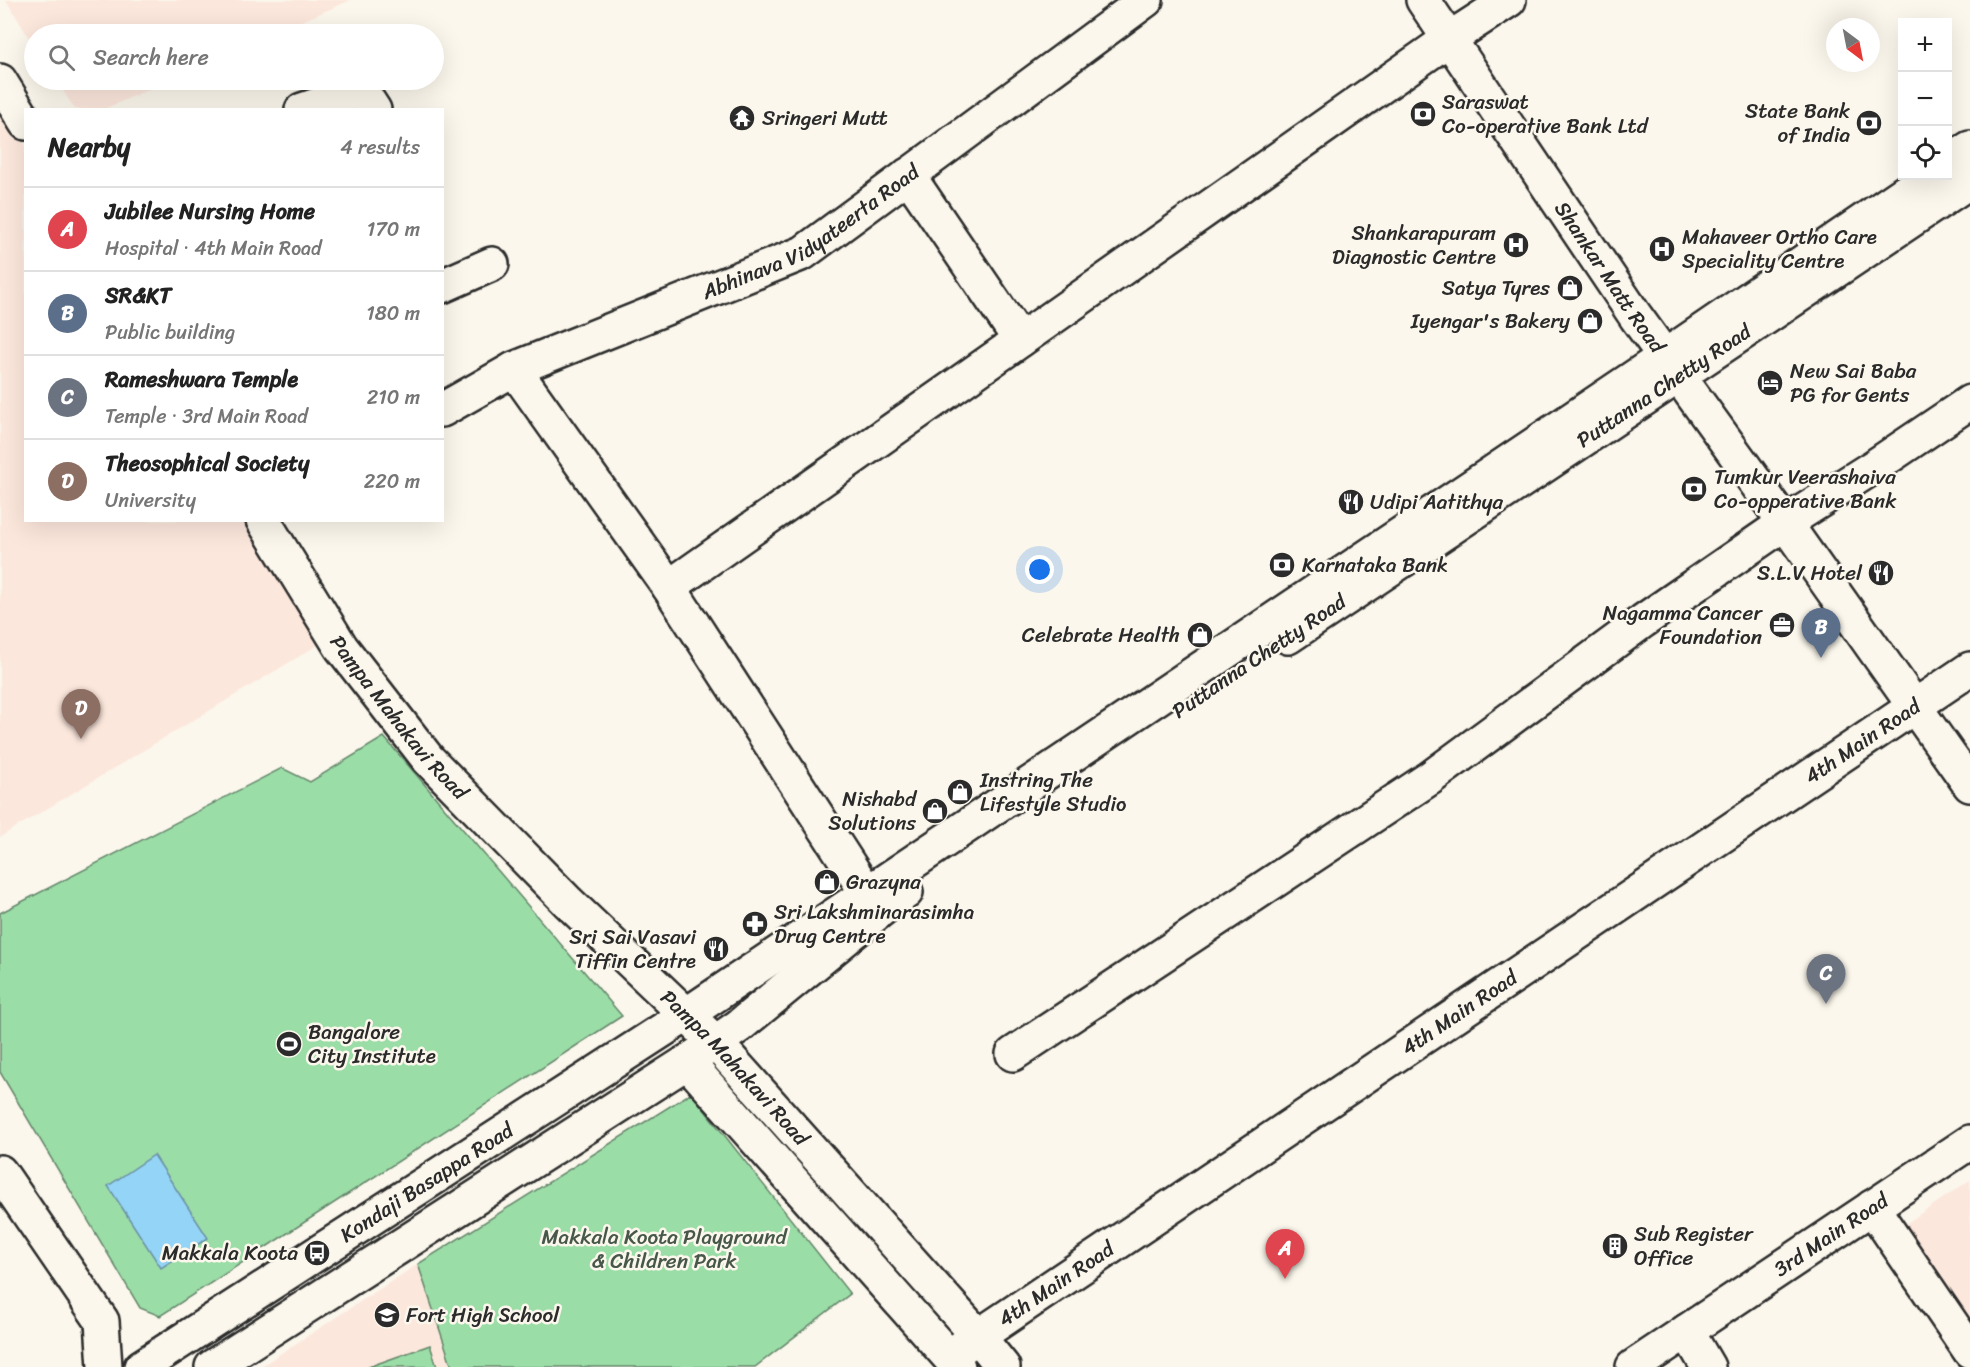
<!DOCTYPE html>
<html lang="en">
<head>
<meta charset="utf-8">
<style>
  body { margin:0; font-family:Sriracha,sans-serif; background:#f6f6f6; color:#222 }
  .controls { position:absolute; right:18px; top:18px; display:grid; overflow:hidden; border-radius:0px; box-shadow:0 6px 24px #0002 }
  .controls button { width:54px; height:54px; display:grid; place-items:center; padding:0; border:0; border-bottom:2px solid #e0e0e0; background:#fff; color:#222; font:30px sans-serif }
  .compass { position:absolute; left:1826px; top:18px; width:54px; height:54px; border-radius:50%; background:#fff; box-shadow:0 6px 24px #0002; rotate:148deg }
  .you { position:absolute; left:1040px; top:570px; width:21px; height:21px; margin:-15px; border:4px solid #fff; border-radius:50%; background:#1a73e8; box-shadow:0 0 0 9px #1a73e833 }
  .badge { display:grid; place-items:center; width:39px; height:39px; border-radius:50%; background:#2b2b2b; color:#fff; font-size:20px; font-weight:700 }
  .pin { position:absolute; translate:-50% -50px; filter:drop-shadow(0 2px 3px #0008) }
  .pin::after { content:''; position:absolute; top:32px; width:21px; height:18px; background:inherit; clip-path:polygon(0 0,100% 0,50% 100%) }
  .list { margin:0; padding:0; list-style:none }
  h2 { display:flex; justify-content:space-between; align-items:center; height:78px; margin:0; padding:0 24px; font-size:26px }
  h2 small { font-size:20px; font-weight:400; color:#767676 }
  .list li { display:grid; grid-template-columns:39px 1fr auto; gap:18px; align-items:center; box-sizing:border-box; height:84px; padding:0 24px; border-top:2px solid #e0e0e0 }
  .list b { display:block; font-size:22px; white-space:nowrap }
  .list p { margin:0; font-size:20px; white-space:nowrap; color:#767676 }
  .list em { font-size:20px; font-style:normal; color:#767676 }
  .icon { flex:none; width:33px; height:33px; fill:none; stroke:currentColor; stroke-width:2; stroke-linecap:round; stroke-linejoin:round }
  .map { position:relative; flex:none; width:1970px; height:1367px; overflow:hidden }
  .search { position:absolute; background:#fff; box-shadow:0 6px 24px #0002; left:24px; top:24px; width:420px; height:66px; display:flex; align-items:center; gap:15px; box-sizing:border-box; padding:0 21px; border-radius:33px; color:#767676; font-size:22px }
  .panel { position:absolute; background:#fff; box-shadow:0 6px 24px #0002; left:24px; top:108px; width:420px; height:414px; border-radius:0px }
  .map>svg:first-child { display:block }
  .built { fill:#fce7dc }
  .green { fill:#9bdda7; stroke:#638469; stroke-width:1.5 }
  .water { fill:#94d4f6; stroke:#6a90a5; stroke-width:1.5 }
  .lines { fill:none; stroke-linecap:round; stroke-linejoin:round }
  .minor-casing { stroke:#2b2b2b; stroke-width:38 }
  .major-casing { stroke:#2b2b2b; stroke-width:38 }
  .minor { stroke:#fbf7ec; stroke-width:33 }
  .major { stroke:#fbf7ec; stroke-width:33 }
  .labels { text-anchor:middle; stroke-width:5; stroke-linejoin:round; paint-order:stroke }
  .poi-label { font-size:21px; fill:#2b2b2b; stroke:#fbf7ec; text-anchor:start }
  .street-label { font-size:21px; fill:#2b2b2b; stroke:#fbf7ec }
  .park-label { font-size:21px; fill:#47584a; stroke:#fbf7ec }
</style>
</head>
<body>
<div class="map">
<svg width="1970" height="1367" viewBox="0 0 1970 1367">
  <rect width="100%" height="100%" fill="#fbf7ec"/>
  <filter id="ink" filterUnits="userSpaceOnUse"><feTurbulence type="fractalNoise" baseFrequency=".0167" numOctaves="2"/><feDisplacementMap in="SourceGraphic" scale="12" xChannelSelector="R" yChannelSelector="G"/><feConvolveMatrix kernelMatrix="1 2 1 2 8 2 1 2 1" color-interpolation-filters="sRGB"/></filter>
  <g filter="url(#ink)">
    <g class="built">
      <path d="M 6,0 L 351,0 L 272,34 L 34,34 L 34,46 Z"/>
      <path d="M 56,80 L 170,80 L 102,110 L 75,109 Z"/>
      <path d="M 0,100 L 25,144 L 26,520 L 247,521 L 323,642 L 0,837 Z"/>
      <path d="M 1970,1180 L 1970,1329 L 1901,1227 Z"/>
      <path d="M 418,1264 L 452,1367 L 260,1367 Z"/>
    </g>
    <g class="green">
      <path d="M 384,737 L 622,1016 L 160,1316 L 140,1308 L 0,1072 L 0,913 L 282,768 L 310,782 Z"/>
      <path d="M 691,1093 L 850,1294 L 755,1367 L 452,1367 L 418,1264 Z"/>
      <path d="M 430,1345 L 437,1367 L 368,1367 Z"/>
    </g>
    <path class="water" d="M 154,1155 L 208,1238 L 161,1268 L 108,1186 Z"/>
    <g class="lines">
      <defs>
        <g id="minor">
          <path id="s1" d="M 1423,0 L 1636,317 L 1785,523 L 1970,785"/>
          <path d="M 302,110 L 355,92 L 363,93 L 374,110"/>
          <path d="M 908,175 L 1020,340"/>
          <path d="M 442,286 L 492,264"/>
          <path d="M 514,369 L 669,587 L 858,879 L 867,892 L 883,908"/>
          <path id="s2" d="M 442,410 L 514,369 L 803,253 L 1146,0"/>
          <path d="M 669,587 L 1449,39 L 1509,0"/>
          <path d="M 1013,1054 L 1430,778 L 1643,621 L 1785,523 L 1875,466 L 1970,402"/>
          <path d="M 1872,1207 L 1970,1351"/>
          <path d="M 1687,1331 L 1708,1367"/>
          <path id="s3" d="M 949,1356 L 1970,669"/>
          <path id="s4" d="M 1633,1367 L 1970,1142"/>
        </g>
        <g id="major">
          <path d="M 0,81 L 26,123"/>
          <path d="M 1948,163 L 1970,148"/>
          <path id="s5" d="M 263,520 L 341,647 L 428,759 L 568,902 L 715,1042 L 978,1336 L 1003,1367"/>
          <path id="s6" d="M 1288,637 L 1970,181"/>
          <path d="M 687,1062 L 958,1367"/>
          <path d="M 0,1172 L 102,1321 L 105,1367"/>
          <path id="s7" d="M 141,1367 L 686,1015 L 1636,376 L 1929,176"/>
          <path d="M 212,1367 L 687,1062 L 739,1026 L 883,908 L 906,892"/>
        </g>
      </defs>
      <use href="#minor" class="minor-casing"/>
      <use href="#major" class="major-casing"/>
      <use href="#minor" class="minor"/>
      <use href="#major" class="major"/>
    </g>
  </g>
  <defs>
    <symbol id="bank-disc" viewBox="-11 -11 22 22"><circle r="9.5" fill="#2b2b2b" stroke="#fbf7ec"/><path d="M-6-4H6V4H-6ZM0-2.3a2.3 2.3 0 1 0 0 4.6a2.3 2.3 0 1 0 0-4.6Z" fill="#fff"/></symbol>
    <symbol id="temple-disc" viewBox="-11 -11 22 22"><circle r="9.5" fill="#2b2b2b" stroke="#fbf7ec"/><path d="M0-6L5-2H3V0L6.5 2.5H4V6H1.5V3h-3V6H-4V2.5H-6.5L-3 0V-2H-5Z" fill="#fff"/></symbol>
    <symbol id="hospital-disc" viewBox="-11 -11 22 22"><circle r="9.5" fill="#2b2b2b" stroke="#fbf7ec"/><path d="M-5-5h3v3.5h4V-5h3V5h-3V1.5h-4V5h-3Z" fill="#fff"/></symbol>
    <symbol id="shop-disc" viewBox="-11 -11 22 22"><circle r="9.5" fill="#2b2b2b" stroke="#fbf7ec"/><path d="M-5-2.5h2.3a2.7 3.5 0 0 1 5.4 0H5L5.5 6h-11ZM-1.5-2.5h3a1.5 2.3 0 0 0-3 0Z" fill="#fff"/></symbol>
    <symbol id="hotel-disc" viewBox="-11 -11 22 22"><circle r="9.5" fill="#2b2b2b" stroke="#fbf7ec"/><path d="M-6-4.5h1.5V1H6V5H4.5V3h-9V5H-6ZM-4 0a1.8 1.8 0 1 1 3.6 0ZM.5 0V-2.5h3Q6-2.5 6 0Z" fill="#fff"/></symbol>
    <symbol id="restaurant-disc" viewBox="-11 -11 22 22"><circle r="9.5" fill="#2b2b2b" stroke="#fbf7ec"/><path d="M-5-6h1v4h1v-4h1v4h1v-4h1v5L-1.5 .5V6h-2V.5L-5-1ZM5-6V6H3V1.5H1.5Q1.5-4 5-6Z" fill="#fff"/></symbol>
    <symbol id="office-disc" viewBox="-11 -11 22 22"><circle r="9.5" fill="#2b2b2b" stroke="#fbf7ec"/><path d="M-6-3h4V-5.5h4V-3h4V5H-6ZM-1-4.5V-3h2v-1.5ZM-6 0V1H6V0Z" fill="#fff"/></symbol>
    <symbol id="pharmacy-disc" viewBox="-11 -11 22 22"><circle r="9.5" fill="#2b2b2b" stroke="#fbf7ec"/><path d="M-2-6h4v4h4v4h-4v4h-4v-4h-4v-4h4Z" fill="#fff"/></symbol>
    <symbol id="stadium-disc" viewBox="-11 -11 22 22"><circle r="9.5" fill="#2b2b2b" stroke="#fbf7ec"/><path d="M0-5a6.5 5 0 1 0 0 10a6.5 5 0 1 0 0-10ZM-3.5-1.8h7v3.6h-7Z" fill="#fff"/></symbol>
    <symbol id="building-disc" viewBox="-11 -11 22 22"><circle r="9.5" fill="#2b2b2b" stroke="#fbf7ec"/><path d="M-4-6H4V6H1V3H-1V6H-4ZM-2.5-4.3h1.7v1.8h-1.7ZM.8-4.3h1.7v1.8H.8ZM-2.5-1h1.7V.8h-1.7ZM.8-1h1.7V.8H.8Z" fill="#fff"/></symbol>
    <symbol id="bus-disc" viewBox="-11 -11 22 22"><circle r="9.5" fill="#2b2b2b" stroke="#fbf7ec"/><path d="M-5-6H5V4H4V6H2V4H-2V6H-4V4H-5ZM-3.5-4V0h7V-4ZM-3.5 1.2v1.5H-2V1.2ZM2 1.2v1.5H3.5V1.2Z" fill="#fff"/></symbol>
    <symbol id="school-disc" viewBox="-11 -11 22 22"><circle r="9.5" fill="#2b2b2b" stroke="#fbf7ec"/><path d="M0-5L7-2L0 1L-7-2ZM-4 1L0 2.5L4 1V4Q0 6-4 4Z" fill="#fff"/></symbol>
  </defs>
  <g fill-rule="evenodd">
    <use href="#bank-disc" x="1408" y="99" width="30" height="30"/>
    <use href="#temple-disc" x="727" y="103" width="30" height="30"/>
    <use href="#bank-disc" x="1854" y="108" width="30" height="30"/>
    <use href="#hospital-disc" x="1501" y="230" width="30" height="30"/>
    <use href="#hospital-disc" x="1647" y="234" width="30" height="30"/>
    <use href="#shop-disc" x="1555" y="273" width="30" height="30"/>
    <use href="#shop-disc" x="1575" y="306" width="30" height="30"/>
    <use href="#hotel-disc" x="1755" y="368" width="30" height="30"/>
    <use href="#bank-disc" x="1679" y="474" width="30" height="30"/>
    <use href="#restaurant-disc" x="1336" y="487" width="30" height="30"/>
    <use href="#bank-disc" x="1267" y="550" width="30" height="30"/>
    <use href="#restaurant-disc" x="1866" y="558" width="30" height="30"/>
    <use href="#office-disc" x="1767" y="610" width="30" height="30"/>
    <use href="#shop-disc" x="1185" y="620" width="30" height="30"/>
    <use href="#shop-disc" x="945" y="777" width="30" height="30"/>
    <use href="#shop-disc" x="920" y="796" width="30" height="30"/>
    <use href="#shop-disc" x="812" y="867" width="30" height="30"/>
    <use href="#pharmacy-disc" x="740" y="909" width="30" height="30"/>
    <use href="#restaurant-disc" x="701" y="934" width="30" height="30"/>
    <use href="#stadium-disc" x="274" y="1029" width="30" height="30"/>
    <use href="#building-disc" x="1600" y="1231" width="30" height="30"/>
    <use href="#bus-disc" x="302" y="1238" width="30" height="30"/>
    <use href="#school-disc" x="372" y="1300" width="30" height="30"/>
  </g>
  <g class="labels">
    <g class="poi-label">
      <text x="1442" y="109">Saraswat<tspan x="1442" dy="24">Co-operative Bank Ltd</tspan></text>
      <text x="1850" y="118" text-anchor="end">State Bank<tspan x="1850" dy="24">of India</tspan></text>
      <text x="762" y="125">Sringeri Mutt</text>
      <text x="1496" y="240" text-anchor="end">Shankarapuram<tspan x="1496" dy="24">Diagnostic Centre</tspan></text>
      <text x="1682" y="244">Mahaveer Ortho Care<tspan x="1682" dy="24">Speciality Centre</tspan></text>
      <text x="1550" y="295" text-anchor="end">Satya Tyres</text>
      <text x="1570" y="328" text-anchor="end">Iyengar's Bakery</text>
      <text x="1790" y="378">New Sai Baba<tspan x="1790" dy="24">PG for Gents</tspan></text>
      <text x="1714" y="484">Tumkur Veerashaiva<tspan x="1714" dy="24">Co-opperative Bank</tspan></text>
      <text x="1370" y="509">Udipi Aatithya</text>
      <text x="1302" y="572">Karnataka Bank</text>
      <text x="1862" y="580" text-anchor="end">S.L.V Hotel</text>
      <text x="1762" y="620" text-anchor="end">Nagamma Cancer<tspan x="1762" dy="24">Foundation</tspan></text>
      <text x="1180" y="642" text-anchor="end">Celebrate Health</text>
      <text x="980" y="787">Instring The<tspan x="980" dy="24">Lifestyle Studio</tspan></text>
      <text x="916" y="806" text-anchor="end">Nishabd<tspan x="916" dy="24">Solutions</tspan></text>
      <text x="846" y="889">Grazyna</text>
      <text x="774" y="919">Sri Lakshminarasimha<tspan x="774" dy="24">Drug Centre</tspan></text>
      <text x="696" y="944" text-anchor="end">Sri Sai Vasavi<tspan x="696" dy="24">Tiffin Centre</tspan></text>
      <text x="308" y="1039">Bangalore<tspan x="308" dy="24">City Institute</tspan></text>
      <text x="1634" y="1241">Sub Register<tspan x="1634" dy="24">Office</tspan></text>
      <text x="298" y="1260" text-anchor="end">Makkala Koota</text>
      <text x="406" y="1322">Fort High School</text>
    </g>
    <g class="street-label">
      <text dy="7" stroke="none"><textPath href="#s2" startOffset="411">Abhinava Vidyateerta Road</textPath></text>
      <text dy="7" stroke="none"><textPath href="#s1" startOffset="334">Shankar Matt Road</textPath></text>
      <text dy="7" stroke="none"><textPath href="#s6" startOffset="452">Puttanna Chetty Road</textPath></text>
      <text transform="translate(1259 656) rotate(-34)" y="7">Puttanna Chetty Road</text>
      <text dy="7" stroke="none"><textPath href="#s5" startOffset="240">Pampa Mahakavi Road</textPath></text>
      <text dy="7" stroke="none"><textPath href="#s3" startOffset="1101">4th Main Road</textPath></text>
      <text dy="7" stroke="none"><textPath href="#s3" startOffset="615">4th Main Road</textPath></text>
      <text dy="7" stroke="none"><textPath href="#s5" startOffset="726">Pampa Mahakavi Road</textPath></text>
      <text dy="7" stroke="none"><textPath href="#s7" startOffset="340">Kondaji Basappa Road</textPath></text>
      <text dy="7" stroke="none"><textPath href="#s4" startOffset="238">3rd Main Road</textPath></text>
      <text dy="7" stroke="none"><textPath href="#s3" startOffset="129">4th Main Road</textPath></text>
    </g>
    <g class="park-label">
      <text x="664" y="1244">Makkala Koota Playground<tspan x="664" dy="24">&amp; Children Park</tspan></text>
    </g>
  </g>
</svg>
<div class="controls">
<button>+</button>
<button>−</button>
<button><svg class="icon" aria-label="locate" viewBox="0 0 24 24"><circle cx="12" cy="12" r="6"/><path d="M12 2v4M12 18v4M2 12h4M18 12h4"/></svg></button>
</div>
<svg class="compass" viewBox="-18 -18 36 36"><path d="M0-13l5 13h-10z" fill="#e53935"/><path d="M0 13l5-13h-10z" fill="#767676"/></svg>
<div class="you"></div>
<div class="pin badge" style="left:1285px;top:1279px;background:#e0444e">A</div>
<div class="pin badge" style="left:1821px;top:658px;background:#5c6f8a">B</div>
<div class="pin badge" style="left:1826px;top:1004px;background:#6b7280">C</div>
<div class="pin badge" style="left:81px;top:739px;background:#8d6e63">D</div>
<div class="search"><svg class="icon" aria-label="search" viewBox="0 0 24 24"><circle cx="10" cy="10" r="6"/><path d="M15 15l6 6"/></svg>Search here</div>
<section class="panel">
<h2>Nearby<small>4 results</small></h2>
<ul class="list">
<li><span class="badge" style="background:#e0444e">A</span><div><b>Jubilee Nursing Home</b><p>Hospital · 4th Main Road</p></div><em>170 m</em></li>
<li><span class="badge" style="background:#5c6f8a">B</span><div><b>SR&amp;KT</b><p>Public building</p></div><em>180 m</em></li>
<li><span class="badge" style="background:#6b7280">C</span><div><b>Rameshwara Temple</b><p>Temple · 3rd Main Road</p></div><em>210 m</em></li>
<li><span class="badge" style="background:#8d6e63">D</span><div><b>Theosophical Society</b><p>University</p></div><em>220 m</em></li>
</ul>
</section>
</div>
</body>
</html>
